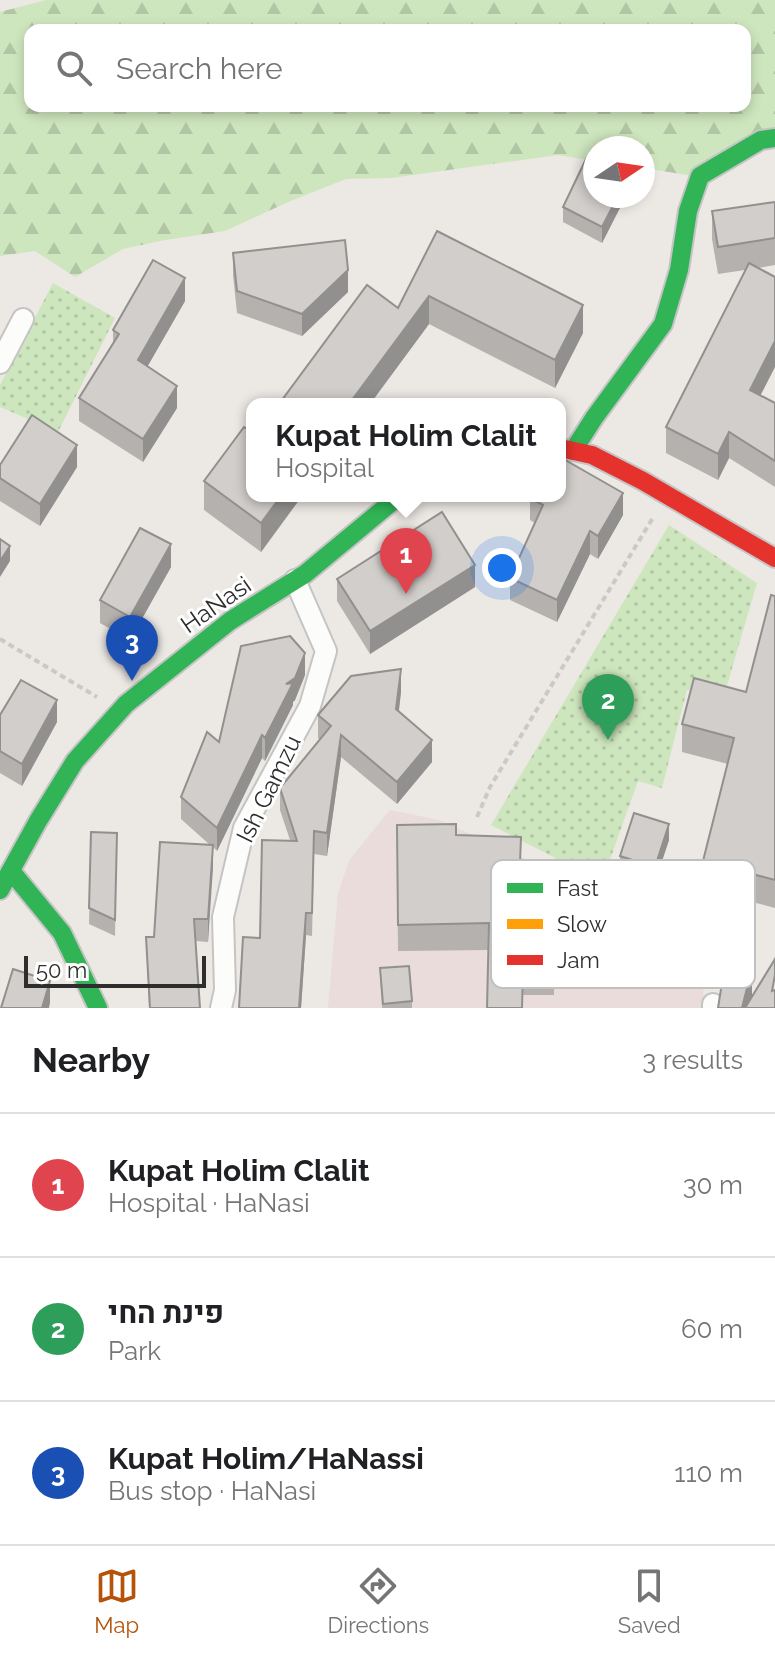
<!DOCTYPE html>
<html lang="en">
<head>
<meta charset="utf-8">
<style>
  body { margin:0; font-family:Raleway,Heebo,sans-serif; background:#f6f6f6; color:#202124 }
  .compass { position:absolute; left:583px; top:136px; width:72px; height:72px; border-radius:50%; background:#fff; box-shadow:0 4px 12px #0003; rotate:77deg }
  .scale { position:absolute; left:24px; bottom:20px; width:182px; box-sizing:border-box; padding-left:8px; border:4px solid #2e2e2e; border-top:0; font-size:22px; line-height:28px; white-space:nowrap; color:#2e2e2e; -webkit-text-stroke:6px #fff; paint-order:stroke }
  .you { position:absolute; left:502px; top:568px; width:28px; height:28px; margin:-20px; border:6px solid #fff; border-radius:50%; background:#1a73e8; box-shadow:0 0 0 12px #1a73e833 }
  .badge { display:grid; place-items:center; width:52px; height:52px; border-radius:50%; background:#b45309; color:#fff; font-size:26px; font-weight:700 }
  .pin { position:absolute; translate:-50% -66px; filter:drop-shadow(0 2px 4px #0008) }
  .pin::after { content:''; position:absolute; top:42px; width:28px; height:24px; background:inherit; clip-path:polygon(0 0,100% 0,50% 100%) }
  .popup { position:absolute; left:246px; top:398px; width:320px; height:104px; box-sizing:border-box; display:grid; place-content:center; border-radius:16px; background:#fff; filter:drop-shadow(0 2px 6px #0005); font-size:26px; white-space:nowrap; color:#757577 }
  .popup b { font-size:30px; color:#202124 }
  .popup::after { content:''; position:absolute; left:50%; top:100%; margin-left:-16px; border:16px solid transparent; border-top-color:#fff }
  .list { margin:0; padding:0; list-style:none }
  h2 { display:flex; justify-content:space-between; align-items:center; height:104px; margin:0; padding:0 32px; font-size:34px }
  h2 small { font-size:26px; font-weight:400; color:#757577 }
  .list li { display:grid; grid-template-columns:52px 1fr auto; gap:24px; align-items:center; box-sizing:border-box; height:144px; padding:0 32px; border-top:2px solid #e0e0e0 }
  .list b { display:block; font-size:30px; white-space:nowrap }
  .list p { margin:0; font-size:26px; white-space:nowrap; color:#757577 }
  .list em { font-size:26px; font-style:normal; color:#757577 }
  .icon { flex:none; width:44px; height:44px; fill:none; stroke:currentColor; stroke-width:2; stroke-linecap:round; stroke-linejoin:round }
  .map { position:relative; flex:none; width:775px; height:1008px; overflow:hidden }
  .search { position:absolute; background:#fff; box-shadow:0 4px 12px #0003; left:24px; right:24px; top:24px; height:88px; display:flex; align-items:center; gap:20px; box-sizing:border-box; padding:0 28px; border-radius:16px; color:#757577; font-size:30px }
  .sheet { height:536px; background:#fff }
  nav { display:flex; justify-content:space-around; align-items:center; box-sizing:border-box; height:112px; border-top:2px solid #e0e0e0; background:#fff; font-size:22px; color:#757577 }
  nav a { display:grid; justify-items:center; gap:4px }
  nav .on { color:#b45309 }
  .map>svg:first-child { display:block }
  .medical { fill:#e9dcdb }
  .forest { fill:url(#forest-firs); fill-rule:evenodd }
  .park { fill:url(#park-dots) }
  .pitch { fill:#d9eabb }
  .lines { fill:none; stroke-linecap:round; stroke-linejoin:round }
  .street-casing { stroke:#c5c4c5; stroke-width:24 }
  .fast-casing { stroke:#c5c4c5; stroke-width:22 }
  .jam-casing { stroke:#c5c4c5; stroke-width:22 }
  .path { stroke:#c9c9c8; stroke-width:4; stroke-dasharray:6 4; stroke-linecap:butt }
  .street { stroke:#fcfcfb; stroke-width:20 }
  .fast { stroke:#30b455; stroke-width:18 }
  .jam { stroke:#e5322d; stroke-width:18 }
  .wall { fill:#b4b1af }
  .shaded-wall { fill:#92908e }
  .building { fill:#d1cecb; stroke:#92908e; stroke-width:2 }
  .labels { text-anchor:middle; stroke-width:6; stroke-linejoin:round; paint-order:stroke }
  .street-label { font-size:24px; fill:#2e2e2e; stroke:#fff }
  .key { fill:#fff; stroke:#c0c0c0; stroke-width:2 }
  .key-label { font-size:22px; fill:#2e2e2e }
</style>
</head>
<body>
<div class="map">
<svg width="775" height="1008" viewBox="0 0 775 1008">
  <defs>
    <pattern id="forest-firs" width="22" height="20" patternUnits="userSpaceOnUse" patternTransform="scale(2)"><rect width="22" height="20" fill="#cee6be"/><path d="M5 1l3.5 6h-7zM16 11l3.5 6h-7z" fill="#b1c6a4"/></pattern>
    <pattern id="park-dots" width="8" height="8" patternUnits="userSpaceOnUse" patternTransform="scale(2)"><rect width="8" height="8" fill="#cee6be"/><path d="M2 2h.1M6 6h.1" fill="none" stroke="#b1c6a4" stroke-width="1.8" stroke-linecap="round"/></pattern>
  </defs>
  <rect width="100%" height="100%" fill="#ece8e4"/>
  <path class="medical" d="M 390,810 L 439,820 L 605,895 L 706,902 L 703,1008 L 328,1008 L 338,893 L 350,859 Z"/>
  <path class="forest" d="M 46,0 L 775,0 L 775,136 L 688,175 L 643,168 L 643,148 L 595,148 L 595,161 L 558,155 L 391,178 L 346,179 L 288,202 L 225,231 L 165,240 L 123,249 L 75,277 L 35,251 L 0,256 L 0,12 ZM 30,30 L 745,30 L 745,106 L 30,106 Z"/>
  <g class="park">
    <path d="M 53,283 L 115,318 L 58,432 L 0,407 L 0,385 Z"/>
    <path d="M 669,525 L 757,583 L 723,699 L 687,690 L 662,788 L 638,781 L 602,882 L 491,825 Z"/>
  </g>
  <path class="pitch" d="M 633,910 L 682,915 L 676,989 L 626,984 Z"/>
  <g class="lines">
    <defs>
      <g id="street">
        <path d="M 0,363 L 23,319"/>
        <path d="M 221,1008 L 225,990 L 223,917 L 244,828 L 310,706 L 326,651 L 295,580"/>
        <path d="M 713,1008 L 713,1004"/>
      </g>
      <g id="fast">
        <path d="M 573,451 L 594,418 L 663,324 L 679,270 L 688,211 L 700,176 L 761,140 L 775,138"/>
        <path d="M 11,871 L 62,933 L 98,1008"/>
        <path d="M 0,890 L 38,821 L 75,761 L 126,704 L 230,621 L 305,574 L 399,496"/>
      </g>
      <path id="jam" d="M 560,448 L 592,455 L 643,481 L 775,558"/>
    </defs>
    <use href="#street" class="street-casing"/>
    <use href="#fast" class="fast-casing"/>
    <use href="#jam" class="jam-casing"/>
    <g class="path">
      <path d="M 0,639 L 97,697"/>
      <path d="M 477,817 L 490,787 L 654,516"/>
    </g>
    <use href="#street" class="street"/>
    <use href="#fast" class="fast"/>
    <use href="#jam" class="jam"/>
  </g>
  <g class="wall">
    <path d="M 595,196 L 626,196 L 602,243 L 563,222 L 563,207 Z"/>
    <path d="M 775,202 L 775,265 L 758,268 L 761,395 L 775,403 L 775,487 L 729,458 L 718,480 L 666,453 L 666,427 L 745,270 L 718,274 L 712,239 L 712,211 Z"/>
    <path d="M 437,231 L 583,333 L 555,388 L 429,324 L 370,404 L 279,404 L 398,308 Z"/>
    <path d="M 233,253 L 348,292 L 302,336 L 237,313 L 233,275 Z"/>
    <path d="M 185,301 L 147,367 L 177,408 L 143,462 L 79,421 L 79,398 L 113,344 L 113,330 Z"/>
    <path d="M 0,465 L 77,467 L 40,526 L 0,501 Z"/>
    <path d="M 204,481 L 302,496 L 261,552 L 204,510 Z"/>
    <path d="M 530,498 L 623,515 L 598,559 L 590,554 L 557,622 L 510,600 L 510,578 L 535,523 L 530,520 Z"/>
    <path d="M 171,567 L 130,640 L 100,623 L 100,600 Z"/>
    <path d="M 337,579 L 475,587 L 370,654 L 337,601 Z"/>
    <path d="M 775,596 L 775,908 L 703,889 L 703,861 L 728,764 L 682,752 L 682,724 L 746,692 Z"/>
    <path d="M 305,675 L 295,700 L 293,702 L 293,705 L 265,761 L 262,758 L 217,851 L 213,847 L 208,942 L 196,941 L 200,1008 L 149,1008 L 146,937 L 154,937 L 210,845 L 181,819 L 181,797 L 219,742 Z"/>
    <path d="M 401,692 L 399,711 L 432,762 L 397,804 L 341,757 L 327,856 L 314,854 L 312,936 L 306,935 L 301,1008 L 239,1008 L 290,840 L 280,810 L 280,788 L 320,740 L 318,738 L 318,715 Z"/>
    <path d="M 0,715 L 57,722 L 22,786 L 0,773 Z"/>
    <path d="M 397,825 L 456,835 L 521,863 L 547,884 L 556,910 L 554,995 L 523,995 L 522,1008 L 487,1008 L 489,950 L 398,951 Z"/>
    <path d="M 91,832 L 117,833 L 115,936 L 89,924 Z"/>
    <path d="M 669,840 L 655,882 L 620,871 L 620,856 Z"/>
    <path d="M 380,968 L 412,1001 L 412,1008 L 382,1008 Z"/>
  </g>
  <g class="shaded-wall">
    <path d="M 618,196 L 626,196 L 602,243 L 602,227 Z"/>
    <path d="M 348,270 L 348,292 L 302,336 L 302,314 Z"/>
    <path d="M 185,278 L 185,301 L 138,383 L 138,360 Z"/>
    <path d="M 429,296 L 429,324 L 370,404 L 349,404 Z"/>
    <path d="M 583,305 L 583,333 L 555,388 L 555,360 Z"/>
    <path d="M 775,341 L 775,367 L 750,416 L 750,390 Z"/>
    <path d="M 177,386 L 177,408 L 143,462 L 143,439 Z"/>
    <path d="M 729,432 L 729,458 L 718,480 L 718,454 Z"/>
    <path d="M 77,445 L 77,467 L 40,526 L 40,504 Z"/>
    <path d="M 623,493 L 623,515 L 598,559 L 598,536 Z"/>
    <path d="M 281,496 L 302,496 L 261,552 L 261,523 Z"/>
    <path d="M 590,531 L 590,554 L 557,622 L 557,600 Z"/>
    <path d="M 171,544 L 171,567 L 130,640 L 130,617 Z"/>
    <path d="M 10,546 L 10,561 L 0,577 L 0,561 Z"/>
    <path d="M 475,565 L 475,587 L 370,654 L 370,631 Z"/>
    <path d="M 305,653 L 305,675 L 295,700 L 293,702 L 293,705 L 265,761 L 265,738 L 286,684 Z"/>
    <path d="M 401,669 L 401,692 L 396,732 L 396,709 Z"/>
    <path d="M 57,700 L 57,722 L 22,786 L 22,764 Z"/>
    <path d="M 262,735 L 262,758 L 217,851 L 217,828 Z"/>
    <path d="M 341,735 L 341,757 L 327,856 L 327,833 Z"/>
    <path d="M 432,740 L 432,762 L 397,804 L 397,782 Z"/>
    <path d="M 669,824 L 669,840 L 655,882 L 655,867 Z"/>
    <path d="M 213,845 L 213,868 L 208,942 L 208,919 Z"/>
    <path d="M 306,913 L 306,935 L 301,1008 L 299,1008 Z"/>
    <path d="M 752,968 L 752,996 L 749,1008 L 742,1008 Z"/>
    <path d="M 50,981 L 50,1003 L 49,1008 L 42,1008 Z"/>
  </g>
  <g class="building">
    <path d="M 586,159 L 595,164 L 595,196 L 618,196 L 602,227 L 563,207 Z"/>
    <path d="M 775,202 L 775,238 L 718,247 L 712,211 Z"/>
    <path d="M 437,231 L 583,305 L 555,360 L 429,296 L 349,404 L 279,404 L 367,285 L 398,308 Z"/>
    <path d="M 345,240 L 348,270 L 302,314 L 237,291 L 233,253 Z"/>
    <path d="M 153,260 L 185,278 L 138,360 L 177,386 L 143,439 L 79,398 L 119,334 L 113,330 Z"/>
    <path d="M 749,263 L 775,277 L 775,341 L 750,390 L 775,403 L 775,461 L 729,432 L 718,454 L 666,427 Z"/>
    <path d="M 32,415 L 77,445 L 40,504 L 0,478 L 0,465 Z"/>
    <path d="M 244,427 L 252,432 L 252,496 L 281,496 L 261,523 L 204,481 Z"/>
    <path d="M 560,457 L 623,493 L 598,536 L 590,531 L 557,600 L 510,578 L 543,505 L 530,498 L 531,496 L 560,496 Z"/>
    <path d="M 442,512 L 475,565 L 370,631 L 337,579 Z"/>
    <path d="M 140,528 L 171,544 L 130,617 L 100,600 Z"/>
    <path d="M 0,539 L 10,546 L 0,561 Z"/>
    <path d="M 771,595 L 775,596 L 775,880 L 703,861 L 734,738 L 682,724 L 694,678 L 746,692 Z"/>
    <path d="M 290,636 L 305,653 L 295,678 L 286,684 L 293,683 L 265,738 L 262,735 L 217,828 L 181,797 L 207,732 L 219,742 L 241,646 Z"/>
    <path d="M 401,669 L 396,709 L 432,740 L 397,782 L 341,735 L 327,833 L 314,831 L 312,913 L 306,913 L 299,1008 L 239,1008 L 243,937 L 260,938 L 262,840 L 297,841 L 280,788 L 331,726 L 318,715 L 351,676 Z"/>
    <path d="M 21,680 L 57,700 L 22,764 L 0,751 L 0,715 Z"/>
    <path d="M 634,813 L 669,824 L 655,867 L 620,856 Z"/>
    <path d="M 456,824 L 456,835 L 521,837 L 520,863 L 547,864 L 546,884 L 556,884 L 554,969 L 523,968 L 522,1008 L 487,1008 L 489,923 L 398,925 L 397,825 Z"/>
    <path d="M 91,832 L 117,833 L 115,920 L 89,908 Z"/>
    <path d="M 160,842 L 213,845 L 208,919 L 194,919 L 200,1008 L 150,1008 L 146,937 L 154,937 Z"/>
    <path d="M 775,959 L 775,975 L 772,991 L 775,990 L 775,1008 L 745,1008 Z"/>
    <path d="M 409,966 L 412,1001 L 383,1004 L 380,968 Z"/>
    <path d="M 752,968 L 742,1008 L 718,1008 L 721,989 L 726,980 L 725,969 Z"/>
    <path d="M 13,969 L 50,981 L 42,1008 L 1,1008 Z"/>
  </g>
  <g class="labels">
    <g class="street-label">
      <text transform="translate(216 605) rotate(-35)" y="8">HaNasi</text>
      <text transform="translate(269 789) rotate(-64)" y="8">Ish Gamzu</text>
    </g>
  </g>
  <rect x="491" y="860" width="264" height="128" rx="12" class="key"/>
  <rect x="507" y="883" width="36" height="10" fill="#30b455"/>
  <rect x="507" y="919" width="36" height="10" fill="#ff9f0a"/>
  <rect x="507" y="955" width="36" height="10" fill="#e5322d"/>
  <g class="key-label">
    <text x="557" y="896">Fast</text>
    <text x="557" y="932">Slow</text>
    <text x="557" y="968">Jam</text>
  </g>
</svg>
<svg class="compass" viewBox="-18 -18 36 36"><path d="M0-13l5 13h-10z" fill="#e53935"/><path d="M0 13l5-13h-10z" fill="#757577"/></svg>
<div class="scale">50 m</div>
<div class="you"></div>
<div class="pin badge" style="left:406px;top:594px;background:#e0444e">1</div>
<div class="popup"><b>Kupat Holim Clalit</b>Hospital</div>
<div class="pin badge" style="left:608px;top:740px;background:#2e9e5b">2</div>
<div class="pin badge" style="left:132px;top:681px;background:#1a4fb4">3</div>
<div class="search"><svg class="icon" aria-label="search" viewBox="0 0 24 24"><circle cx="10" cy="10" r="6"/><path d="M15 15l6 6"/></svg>Search here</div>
</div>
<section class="sheet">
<h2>Nearby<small>3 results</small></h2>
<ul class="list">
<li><span class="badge" style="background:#e0444e">1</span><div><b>Kupat Holim Clalit</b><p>Hospital · HaNasi</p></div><em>30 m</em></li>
<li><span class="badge" style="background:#2e9e5b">2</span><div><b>פינת החי</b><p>Park</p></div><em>60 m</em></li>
<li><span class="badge" style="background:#1a4fb4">3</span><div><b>Kupat Holim/HaNassi</b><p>Bus stop · HaNasi</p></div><em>110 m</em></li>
</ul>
</section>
<nav>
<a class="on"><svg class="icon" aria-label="map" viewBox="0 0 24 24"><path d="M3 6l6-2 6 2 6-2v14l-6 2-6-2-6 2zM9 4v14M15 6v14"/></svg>Map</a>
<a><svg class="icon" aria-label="directions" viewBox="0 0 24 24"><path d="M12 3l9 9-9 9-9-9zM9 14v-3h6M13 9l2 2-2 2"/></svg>Directions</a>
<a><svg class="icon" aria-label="saved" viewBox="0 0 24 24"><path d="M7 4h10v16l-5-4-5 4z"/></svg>Saved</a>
</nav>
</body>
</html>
